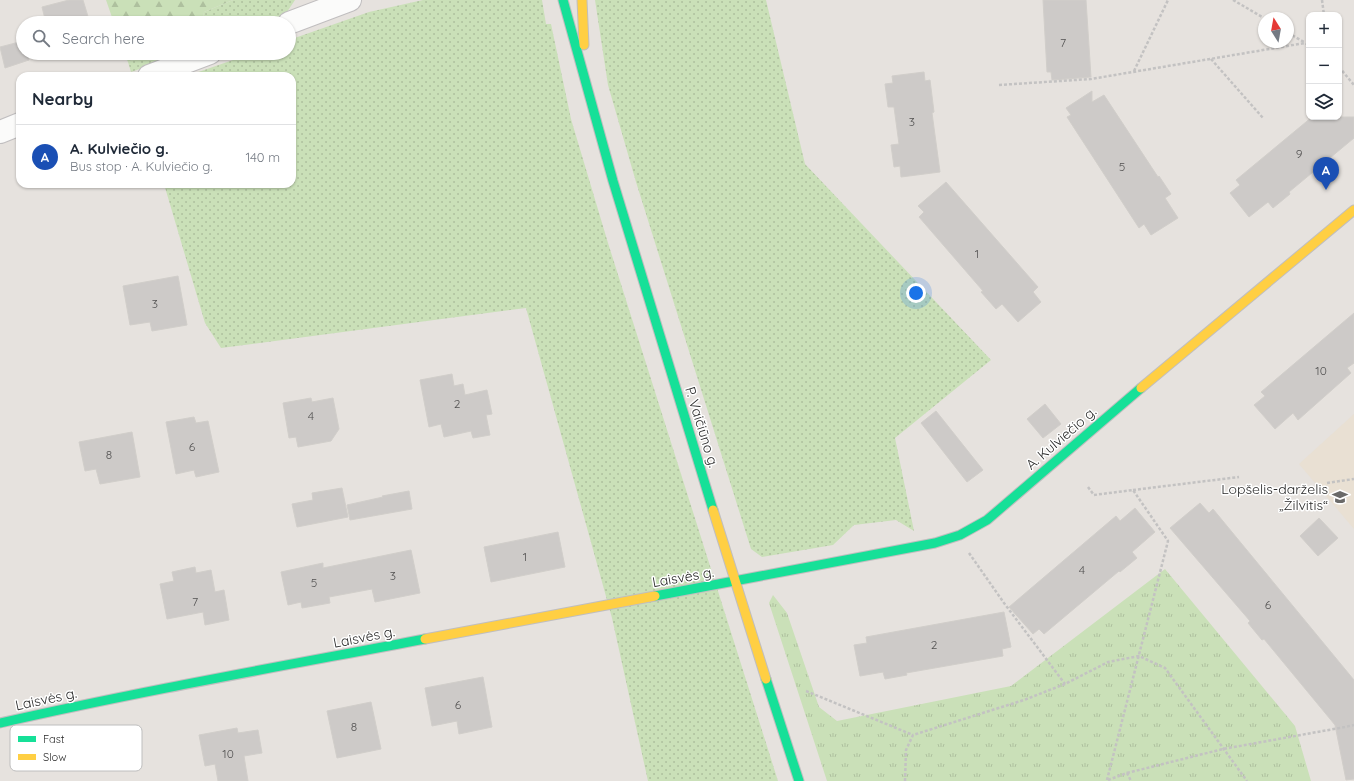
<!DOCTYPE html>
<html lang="en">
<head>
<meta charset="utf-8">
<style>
  body { margin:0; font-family:Quicksand,sans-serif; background:#f6f6f7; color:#1f2937 }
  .controls { position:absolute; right:12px; top:12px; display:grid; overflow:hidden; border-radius:8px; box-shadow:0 1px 3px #0004 }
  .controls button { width:36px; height:36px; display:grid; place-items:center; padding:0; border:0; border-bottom:1px solid #e0e1e3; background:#fff; color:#1f2937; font:20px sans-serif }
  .compass { position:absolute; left:1258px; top:12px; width:36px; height:36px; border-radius:50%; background:#fff; box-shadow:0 1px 3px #0004; rotate:349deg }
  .you { position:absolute; left:916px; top:293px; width:14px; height:14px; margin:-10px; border:3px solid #fff; border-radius:50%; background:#1a73e8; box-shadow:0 0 0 6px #1a73e833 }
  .badge { display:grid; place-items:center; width:26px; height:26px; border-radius:50%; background:#6a6968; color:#fff; font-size:13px; font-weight:700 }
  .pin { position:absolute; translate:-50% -33px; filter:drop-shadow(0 1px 2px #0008) }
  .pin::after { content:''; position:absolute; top:21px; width:14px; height:12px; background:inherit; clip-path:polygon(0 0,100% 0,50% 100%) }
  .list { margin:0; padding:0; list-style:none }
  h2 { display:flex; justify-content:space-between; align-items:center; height:52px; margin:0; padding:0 16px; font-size:17px }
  h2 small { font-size:13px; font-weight:400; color:#747a83 }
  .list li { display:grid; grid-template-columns:26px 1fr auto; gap:12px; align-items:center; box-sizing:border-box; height:64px; padding:0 16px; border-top:1px solid #e0e1e3 }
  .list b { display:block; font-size:15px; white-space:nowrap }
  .list p { margin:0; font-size:13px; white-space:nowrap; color:#747a83 }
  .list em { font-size:13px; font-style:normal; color:#747a83 }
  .icon { flex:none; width:22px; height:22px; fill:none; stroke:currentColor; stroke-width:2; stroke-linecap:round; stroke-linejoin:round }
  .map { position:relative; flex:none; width:1354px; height:781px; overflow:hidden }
  .search { position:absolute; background:#fff; box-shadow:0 1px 3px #0004; left:16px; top:16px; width:280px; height:44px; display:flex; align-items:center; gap:10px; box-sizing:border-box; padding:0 14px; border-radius:22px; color:#747a83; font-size:15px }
  .panel { position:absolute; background:#fff; box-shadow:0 1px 3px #0004; left:16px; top:72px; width:280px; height:116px; border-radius:12px }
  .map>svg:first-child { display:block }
  .education { fill:#e9e0d3 }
  .grass { fill:url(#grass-dots) }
  .forest { fill:url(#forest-firs) }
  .park { fill:url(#park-tufts) }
  .building { fill:#cdcac8; stroke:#d1ceca }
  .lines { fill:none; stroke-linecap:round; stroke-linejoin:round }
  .street-casing { stroke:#c0bebf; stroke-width:24 }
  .fast-casing { stroke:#c0bebf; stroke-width:11 }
  .slow-casing { stroke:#c0bebf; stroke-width:11 }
  .path { stroke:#c3c2c2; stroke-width:2.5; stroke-dasharray:3 2; stroke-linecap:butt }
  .street { stroke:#fbfbfa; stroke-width:22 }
  .fast { stroke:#16e098; stroke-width:9 }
  .slow { stroke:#ffcf43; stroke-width:9 }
  .labels { text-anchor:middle; stroke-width:3; stroke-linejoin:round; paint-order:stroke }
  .number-label { font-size:12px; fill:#525151 }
  .street-label { font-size:14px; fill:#282828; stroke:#fff }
  .poi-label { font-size:14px; fill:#282828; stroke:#fff; text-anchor:end }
  .key { fill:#fff; stroke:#bebebe; stroke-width:1 }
  .key-label { font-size:11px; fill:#282828 }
</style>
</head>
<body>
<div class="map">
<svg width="1354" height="781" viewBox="0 0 1354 781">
  <defs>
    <pattern id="grass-dots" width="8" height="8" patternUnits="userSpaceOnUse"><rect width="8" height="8" fill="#cae0b8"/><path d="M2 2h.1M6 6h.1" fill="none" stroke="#aec09e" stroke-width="1.8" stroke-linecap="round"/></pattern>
    <pattern id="forest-firs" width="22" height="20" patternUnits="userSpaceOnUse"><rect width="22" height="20" fill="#cae0b8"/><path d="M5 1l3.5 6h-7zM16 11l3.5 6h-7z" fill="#aec09e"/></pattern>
    <pattern id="park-tufts" width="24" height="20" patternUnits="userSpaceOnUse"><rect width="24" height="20" fill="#cae0b8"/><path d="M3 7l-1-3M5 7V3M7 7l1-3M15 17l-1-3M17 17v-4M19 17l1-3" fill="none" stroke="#aec09e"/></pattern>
  </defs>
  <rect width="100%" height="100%" fill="#e6e2de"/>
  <path class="education" d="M 1354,414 L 1354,529 L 1299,464 Z"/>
  <g class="grass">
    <path d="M 233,0 L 295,0 L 283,18 L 270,23 L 203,23 L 204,12 Z"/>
    <path d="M 423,0 L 542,0 L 546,24 L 551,24 L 571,119 L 608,243 L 778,781 L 648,781 L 612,618 L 526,308 L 221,348 L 205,323 L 164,184 L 292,184 L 292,76 L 187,76 L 253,53 L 289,53 L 289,40 L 369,12 Z"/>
    <path d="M 595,0 L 766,0 L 805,164 L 991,360 L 895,438 L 914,531 L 896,520 L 854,525 L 833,545 L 762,557 L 751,549 L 636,182 L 608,85 Z"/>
    <path d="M 152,53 L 185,53 L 131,72 L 128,62 Z"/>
  </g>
  <g class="forest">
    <path d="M 106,0 L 233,0 L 204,12 L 203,23 L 114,23 Z"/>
    <path d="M 124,53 L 152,53 L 128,62 Z"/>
  </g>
  <path class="park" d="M 1165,569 L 1295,726 L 1311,781 L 827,781 L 769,603 L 773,595 L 787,613 L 819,707 L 837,721 L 1011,686 Z"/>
  <g class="building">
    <path d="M 69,0 L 83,0 L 90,23 L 46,23 L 42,7 Z"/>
    <path d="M 1043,0 L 1086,0 L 1091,77 L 1052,80 L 1051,72 L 1047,72 Z"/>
    <path d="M 23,41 L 23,53 L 27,53 L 29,60 L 5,68 L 0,47 Z"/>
    <path d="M 924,72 L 925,81 L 930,80 L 934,112 L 932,113 L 940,172 L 901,177 L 900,166 L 894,167 L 891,145 L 899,144 L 894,107 L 888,107 L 885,84 L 893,83 L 892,76 Z"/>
    <path d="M 1092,91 L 1092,102 L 1104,95 L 1158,177 L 1159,176 L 1171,194 L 1165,198 L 1178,218 L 1151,235 L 1144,224 L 1139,228 L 1067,117 L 1071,115 L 1066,108 Z"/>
    <path d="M 1312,117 L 1354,117 L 1354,138 L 1289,192 L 1290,194 L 1273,208 L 1268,202 L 1249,217 L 1230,193 L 1240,185 L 1236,180 Z"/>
    <path d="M 946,182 L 1038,287 L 1033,292 L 1041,302 L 1018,322 L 1002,304 L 996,309 L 981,292 L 983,291 L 919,217 L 924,212 L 918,206 Z"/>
    <path d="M 178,276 L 187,325 L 152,331 L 150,322 L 130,325 L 123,286 Z"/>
    <path d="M 1354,313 L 1354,363 L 1347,368 L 1351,373 L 1298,420 L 1293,413 L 1275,429 L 1254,405 L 1265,396 L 1261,392 Z"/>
    <path d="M 452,374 L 454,386 L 463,384 L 465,395 L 487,390 L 492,414 L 486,415 L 490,435 L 473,438 L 471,431 L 444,437 L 441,424 L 429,427 L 420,380 Z"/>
    <path d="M 311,398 L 312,402 L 333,398 L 339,429 L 331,441 L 298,447 L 296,437 L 289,438 L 283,403 Z"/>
    <path d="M 1045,404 L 1061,424 L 1043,438 L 1027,419 Z"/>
    <path d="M 936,411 L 983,470 L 967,482 L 921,423 Z"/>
    <path d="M 194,417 L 196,423 L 208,421 L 219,472 L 196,477 L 194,470 L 176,474 L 166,422 Z"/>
    <path d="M 132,432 L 140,477 L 100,484 L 96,469 L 85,471 L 79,442 Z"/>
    <path d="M 342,488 L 348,517 L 297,527 L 292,504 L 313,500 L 312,493 Z"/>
    <path d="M 409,491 L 412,509 L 350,520 L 347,505 L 383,497 L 382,496 Z"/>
    <path d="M 1200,503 L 1209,513 L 1213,509 L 1354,680 L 1354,779 L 1346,780 L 1335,725 L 1264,639 L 1262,640 L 1248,623 L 1250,621 L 1170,528 Z"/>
    <path d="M 1135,508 L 1155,532 L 1132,552 L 1137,558 L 1120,572 L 1119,571 L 1044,634 L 1039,629 L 1033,634 L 1009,607 L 1116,516 L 1120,521 Z"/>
    <path d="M 1319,518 L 1338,538 L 1318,556 L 1300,536 Z"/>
    <path d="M 558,532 L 565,567 L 491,582 L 484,547 Z"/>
    <path d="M 411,550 L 420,593 L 375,602 L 372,589 L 329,597 L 330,603 L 302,608 L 301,602 L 288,605 L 281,572 L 323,563 L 323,568 Z"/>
    <path d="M 195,567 L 196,573 L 211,570 L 215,592 L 224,590 L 229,620 L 205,625 L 203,612 L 167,619 L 160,584 L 174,581 L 172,572 Z"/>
    <path d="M 1004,612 L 1011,647 L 1002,649 L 1003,656 L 906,673 L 907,675 L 885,679 L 883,672 L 860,676 L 854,645 L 867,643 L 866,637 Z"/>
    <path d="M 483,677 L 492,727 L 459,734 L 457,721 L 432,726 L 425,688 Z"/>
    <path d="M 371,702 L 381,749 L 337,758 L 327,711 Z"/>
    <path d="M 237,728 L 238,733 L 258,730 L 262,753 L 244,756 L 248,781 L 218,781 L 215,764 L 205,766 L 199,735 Z"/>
  </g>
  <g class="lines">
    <defs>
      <g id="street">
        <path d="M 289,23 L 350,0"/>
        <path d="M 149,76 L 210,53"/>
        <path d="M 0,132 L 20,124"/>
      </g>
      <g id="fast">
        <path d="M 563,0 L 613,181 L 713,510"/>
        <path d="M 655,596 L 935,543 L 960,535 L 987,520 L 1141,388"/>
        <path d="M 766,679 L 799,781"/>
        <path d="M 0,723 C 141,691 283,666 425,639"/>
      </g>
      <g id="slow">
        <path d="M 582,0 L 584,45"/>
        <path d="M 1141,388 L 1354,210"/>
        <path d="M 713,510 L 766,679"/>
        <path d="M 425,639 L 655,596"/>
      </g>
    </defs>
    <use href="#street" class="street-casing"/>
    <use href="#fast" class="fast-casing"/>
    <use href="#slow" class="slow-casing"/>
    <g class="path">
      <path d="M 1233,0 L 1264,18"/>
      <path d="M 1322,0 L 1324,15"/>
      <path d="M 1288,33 L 1304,42"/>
      <path d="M 1211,59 L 1263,118"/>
      <path d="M 1339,67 L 1354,85"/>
      <path d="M 1134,71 L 1168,0"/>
      <path d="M 1307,83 L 1309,82"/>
      <path d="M 999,85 L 1091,79 L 1305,43 L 1309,45"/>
      <path d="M 1327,483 L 1354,479"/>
      <path d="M 1088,487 L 1094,495 L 1133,490 L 1168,541 L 1107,780"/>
      <path d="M 1133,490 L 1239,477"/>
      <path d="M 969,553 L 1004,603 L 1065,684"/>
      <path d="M 806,691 L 913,735"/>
      <path d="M 1127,773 L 1223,749 L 1345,727 L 1354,725"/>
      <path d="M 1108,780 L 1127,773 L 1131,781"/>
      <path d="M 905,781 L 906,750 L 913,735 L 1024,700 L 1065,684 L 1108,662 L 1139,656 L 1165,668 L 1247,781"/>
    </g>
    <use href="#street" class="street"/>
    <use href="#fast" class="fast"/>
    <use href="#slow" class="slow"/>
  </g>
  <defs>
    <symbol id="school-bare" viewBox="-9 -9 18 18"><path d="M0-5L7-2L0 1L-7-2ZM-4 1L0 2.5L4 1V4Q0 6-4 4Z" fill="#6a6968" stroke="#fff" stroke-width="2.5" paint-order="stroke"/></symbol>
  </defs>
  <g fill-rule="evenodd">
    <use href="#school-bare" x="1329" y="486" width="22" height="22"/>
  </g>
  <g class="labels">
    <g class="number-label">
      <text x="1063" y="47">7</text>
      <text x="912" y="126">3</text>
      <text x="1299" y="158">9</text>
      <text x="1122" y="171">5</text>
      <text x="977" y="258">1</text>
      <text x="155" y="308">3</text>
      <text x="1321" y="375">10</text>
      <text x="457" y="408">2</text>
      <text x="311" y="420">4</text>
      <text x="192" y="451">6</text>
      <text x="109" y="459">8</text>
      <text x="525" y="561">1</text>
      <text x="1082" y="574">4</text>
      <text x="393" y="580">3</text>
      <text x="314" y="587">5</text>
      <text x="195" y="606">7</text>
      <text x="1268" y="609">6</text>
      <text x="934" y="649">2</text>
      <text x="458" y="709">6</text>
      <text x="354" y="731">8</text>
      <text x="228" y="758">10</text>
    </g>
    <g class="street-label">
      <text transform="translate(702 427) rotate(73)" y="5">P. Vaičiūno g.</text>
      <text transform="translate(1061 438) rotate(-41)" y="5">A. Kulviečio g.</text>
      <text transform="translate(683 577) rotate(-10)" y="5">Laisvės g.</text>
      <text transform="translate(364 637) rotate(-11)" y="5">Laisvės g.</text>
      <text transform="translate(46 699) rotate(-12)" y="5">Laisvės g.</text>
    </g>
    <g class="poi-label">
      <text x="1328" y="494">Lopšelis-darželis<tspan x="1328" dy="16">„Žilvitis“</tspan></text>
    </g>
  </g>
  <rect x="10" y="725" width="132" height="46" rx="6" class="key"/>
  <rect x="18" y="736" width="18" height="6" fill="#16e098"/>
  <rect x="18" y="754" width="18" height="6" fill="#ffcf43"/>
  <g class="key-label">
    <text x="43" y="743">Fast</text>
    <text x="43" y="761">Slow</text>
  </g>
</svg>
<div class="controls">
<button>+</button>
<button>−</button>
<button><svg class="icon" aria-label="layers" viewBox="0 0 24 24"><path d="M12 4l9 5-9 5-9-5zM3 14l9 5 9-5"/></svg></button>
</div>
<svg class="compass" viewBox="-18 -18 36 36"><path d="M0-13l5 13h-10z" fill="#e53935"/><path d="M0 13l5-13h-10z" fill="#747a83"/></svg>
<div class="you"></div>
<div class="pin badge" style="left:1326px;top:190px;background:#1a4fb4">A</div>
<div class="search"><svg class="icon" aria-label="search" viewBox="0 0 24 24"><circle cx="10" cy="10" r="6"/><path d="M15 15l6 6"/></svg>Search here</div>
<section class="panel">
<h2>Nearby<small></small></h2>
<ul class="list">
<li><span class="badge" style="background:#1a4fb4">A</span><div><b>A. Kulviečio g.</b><p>Bus stop · A. Kulviečio g.</p></div><em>140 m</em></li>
</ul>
</section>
</div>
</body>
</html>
